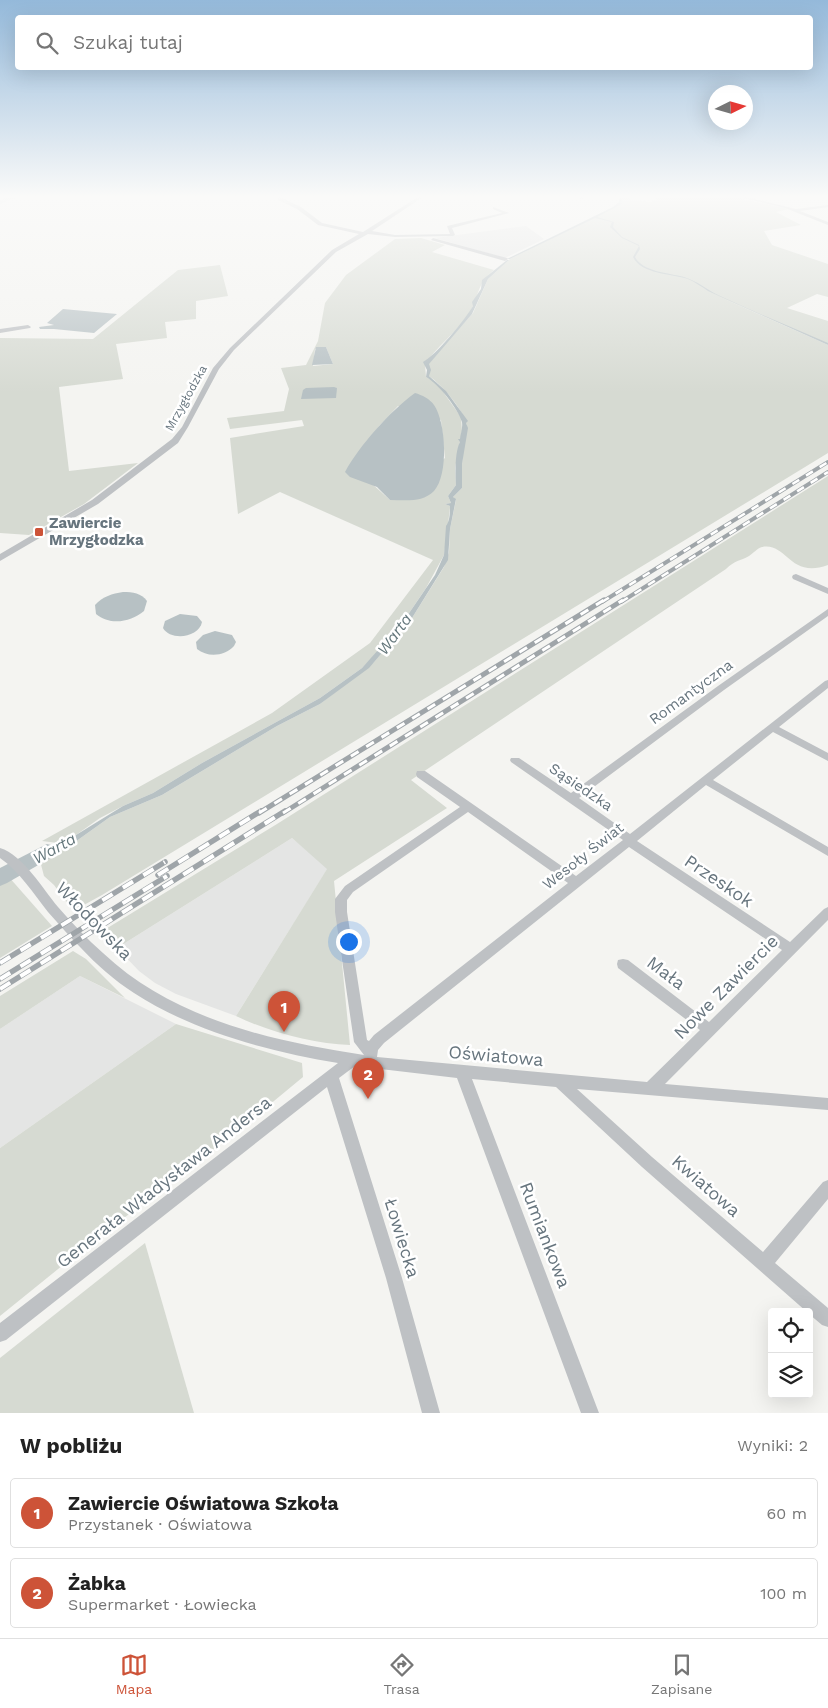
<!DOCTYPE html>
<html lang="pl">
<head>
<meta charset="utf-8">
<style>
  body { margin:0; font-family:"Work Sans",sans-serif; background:#f2f2f2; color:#222 }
  .controls { position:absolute; right:15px; bottom:15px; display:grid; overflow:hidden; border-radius:5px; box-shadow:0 5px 20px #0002 }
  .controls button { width:45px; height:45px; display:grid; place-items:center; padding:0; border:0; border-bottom:1px solid #e0e0e0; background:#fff; color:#222; font:25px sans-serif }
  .compass { position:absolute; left:708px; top:85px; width:45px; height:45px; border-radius:50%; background:#fff; box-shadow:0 5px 20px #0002; rotate:85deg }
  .you { position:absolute; left:348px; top:941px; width:18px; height:18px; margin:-12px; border:4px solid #fff; border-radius:50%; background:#1a73e8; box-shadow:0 0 0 8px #1a73e833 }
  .badge { display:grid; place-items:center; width:32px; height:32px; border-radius:50%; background:#cd5338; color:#fff; font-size:16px; font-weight:700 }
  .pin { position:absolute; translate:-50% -41px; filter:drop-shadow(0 1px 2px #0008) }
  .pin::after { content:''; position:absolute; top:26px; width:18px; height:15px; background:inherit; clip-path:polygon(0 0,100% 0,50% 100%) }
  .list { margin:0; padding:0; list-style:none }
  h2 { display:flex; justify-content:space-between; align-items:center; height:65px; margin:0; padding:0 20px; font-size:21px }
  h2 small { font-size:16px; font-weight:400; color:#767676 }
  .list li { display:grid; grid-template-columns:32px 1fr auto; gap:15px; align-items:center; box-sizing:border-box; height:70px; margin:0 10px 10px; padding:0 10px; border:1px solid #e0e0e0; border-radius:5px }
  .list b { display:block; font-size:19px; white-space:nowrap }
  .list p { margin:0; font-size:16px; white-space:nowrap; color:#767676 }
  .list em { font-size:16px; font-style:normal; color:#767676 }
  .icon { flex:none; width:28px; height:28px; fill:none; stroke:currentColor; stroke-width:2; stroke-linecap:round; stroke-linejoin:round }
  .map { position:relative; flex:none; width:828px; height:1413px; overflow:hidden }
  .search { position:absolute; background:#fff; box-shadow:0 5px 20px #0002; left:15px; right:15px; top:15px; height:55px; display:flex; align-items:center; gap:12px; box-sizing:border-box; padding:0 18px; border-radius:5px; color:#767676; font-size:19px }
  .sheet { height:225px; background:#fff }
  nav { display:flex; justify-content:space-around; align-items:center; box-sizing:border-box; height:70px; border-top:1px solid #e0e0e0; background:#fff; font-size:14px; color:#767676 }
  nav a { display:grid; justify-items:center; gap:2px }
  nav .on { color:#cd5338 }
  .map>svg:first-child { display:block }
  .built { fill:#e4e5e4 }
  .green { fill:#d6dad2; fill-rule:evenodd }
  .water { fill:#b7c1c4 }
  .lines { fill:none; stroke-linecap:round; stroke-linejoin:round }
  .river { fill:#b7c1c4; fill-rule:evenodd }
  .minor { fill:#bec1c4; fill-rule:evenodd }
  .major { fill:#d2d6d9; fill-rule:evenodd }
  .rail-far2-casing { stroke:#9fa5a9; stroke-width:4 }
  .rail-far1-casing { stroke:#9fa5a9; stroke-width:5 }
  .rail-casing { stroke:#9fa5a9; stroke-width:5.5 }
  .rail-far2 { stroke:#fff; stroke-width:2.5; stroke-dasharray:8; stroke-linecap:butt }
  .rail-far1 { stroke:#fff; stroke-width:3; stroke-dasharray:9; stroke-linecap:butt }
  .rail { stroke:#fff; stroke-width:4; stroke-dasharray:12; stroke-linecap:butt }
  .poi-dot { fill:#cd5338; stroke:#fff; stroke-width:2 }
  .labels { text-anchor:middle; stroke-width:5; stroke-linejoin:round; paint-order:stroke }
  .far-street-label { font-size:12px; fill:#67757e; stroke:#fff }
  .poi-label { font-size:15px; font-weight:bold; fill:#67757e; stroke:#fff; text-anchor:start }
  .street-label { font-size:15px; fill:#67757e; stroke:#fff }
  .water-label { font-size:16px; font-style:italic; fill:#63767b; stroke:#fff }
  .near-street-label { font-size:18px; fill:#67757e; stroke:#fff }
</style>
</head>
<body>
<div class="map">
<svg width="828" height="1413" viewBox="0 0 828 1413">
  <rect width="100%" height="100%" fill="#f4f4f1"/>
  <g class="built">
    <path d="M 526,226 L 544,239 L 505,258 L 435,238 Z"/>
    <path d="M 292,838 L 328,868 L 236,1016 L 176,994 L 155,983 L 139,971 L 117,948 Z"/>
    <path d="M 80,976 L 176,1024 L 0,1148 L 0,1029 Z"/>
  </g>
  <g class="green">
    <path d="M 621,195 L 629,195 L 630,200 L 651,202 L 656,200 L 656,195 L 724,195 L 789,209 L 776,212 L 801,225 L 764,231 L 772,245 L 828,264 L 828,297 L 817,294 L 787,308 L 828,321 L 828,344 L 718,296 L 828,345 L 828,453 L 102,895 L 73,911 L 54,885 L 44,876 L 39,857 L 75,842 L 110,817 L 162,795 L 277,726 L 320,704 L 374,662 L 412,618 L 444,567 L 449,552 L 450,529 L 456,500 L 453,497 L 462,488 C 461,473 462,460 464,445 C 464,439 467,432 467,427 C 465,411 442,385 429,376 L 429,362 L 473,313 L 488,279 L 510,259 L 622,204 Z"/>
    <path d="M 421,238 L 445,245 L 432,252 L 494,270 C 480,281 479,291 473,306 C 464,326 437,346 425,364 L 426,377 L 436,382 L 461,417 L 462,431 L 455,468 L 456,485 L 448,496 L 451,503 L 445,504 L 450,506 L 450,508 L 444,555 L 426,588 L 403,622 L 371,659 L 362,668 L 320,698 L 202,763 L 153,793 L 123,806 L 100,818 L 76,835 L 58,843 L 42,841 L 272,713 L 370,643 L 433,560 L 280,492 L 238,514 L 230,438 L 304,426 L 302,420 L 230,429 L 227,418 L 284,411 L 289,389 L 281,368 L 306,365 L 318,341 L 325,303 L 346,275 L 395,239 ZM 326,347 L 333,364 L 313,366 L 315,349 ZM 398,406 L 441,420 L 445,458 L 390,500 L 350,464 L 380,425 Z"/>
    <path d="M 220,265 L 228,296 L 196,301 L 196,319 L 165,322 L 167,338 L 116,344 L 123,379 L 59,387 L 69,471 L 138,463 L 84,504 L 29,535 L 0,533 L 0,338 L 93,339 L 178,270 Z"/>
    <path d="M 828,476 L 828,565 C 789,579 787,542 762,547 C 756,549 754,553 749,556 C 740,561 735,560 726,569 L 411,780 L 447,808 L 334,881 L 350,1045 C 314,1044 269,1032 236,1016 L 327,869 L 292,838 L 117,948 L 96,935 L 277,824 Z"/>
    <path d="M 8,876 L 52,926 L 0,958 L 0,881 Z"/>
    <path d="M 73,951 L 86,959 L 125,998 L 80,976 L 0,1029 L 0,996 Z"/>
    <path d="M 176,1024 L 302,1063 L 303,1077 L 245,1125 L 68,1261 L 0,1316 L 0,1148 Z"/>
    <path d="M 145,1243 L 194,1413 L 0,1413 L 0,1358 Z"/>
  </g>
  <g class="water">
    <path d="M 619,195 L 621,195 L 622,204 L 597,217 L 614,222 L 613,227 L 622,237 L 639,245 L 640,249 L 635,257 C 643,272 669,273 684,277 C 697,281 706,289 718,295 C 754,312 791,327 828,343 L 828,345 L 708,291 C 702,287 695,282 688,279 C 672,274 641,274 633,257 L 639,246 L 622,238 L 610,227 L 612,222 L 595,218 L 510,259 L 507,259 L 613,207 L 619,202 Z"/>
    <path d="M 507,260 L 509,260 L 488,279 L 472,314 L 429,364 L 431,370 L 429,376 L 446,391 L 468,421 L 466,423 L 468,428 L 462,464 L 462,488 L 453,497 L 456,499 L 450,529 L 448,560 L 412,618 L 369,668 L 320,704 L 277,726 L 162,795 L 110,817 L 75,842 L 29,864 L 25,860 L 76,835 L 123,806 L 153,793 L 202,763 L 320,698 L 362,668 L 403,622 L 435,575 L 444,555 L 446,526 C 450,521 450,512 450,506 L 445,504 L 451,503 L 448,496 L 456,485 C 455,473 455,451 460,442 L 458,439 L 460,439 C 460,435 463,429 462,422 C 458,409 439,384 426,377 L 427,370 L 423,362 C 437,354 463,322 473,306 L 472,302 L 481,289 L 482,280 Z"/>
    <path d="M 63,309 L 117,314 L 94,333 L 54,329 L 40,329 L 39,327 L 54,325 L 47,323 Z"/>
    <path d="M 316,347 L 326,347 L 333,364 L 312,365 Z"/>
    <path d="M 334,387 L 337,388 L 336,398 L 301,399 L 303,390 L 306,388 Z"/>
    <path d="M 415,393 C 422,395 430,399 434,405 C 446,422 449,475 434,491 C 422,503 406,500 390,500 L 377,487 L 350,477 L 345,472 C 360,445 390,411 415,393 Z"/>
    <path d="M 123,592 C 133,592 141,593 147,601 L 144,611 C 131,622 110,626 96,614 L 95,605 C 103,596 112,594 123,592 Z"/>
    <path d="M 180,614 L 197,616 L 202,622 C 199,638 170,641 163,628 L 165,621 Z"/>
    <path d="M 215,631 L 232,635 L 236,642 L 234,646 C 225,656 208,658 197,649 L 196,642 L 203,635 Z"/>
  </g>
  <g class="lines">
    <path class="river" d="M 47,844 L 54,846 L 57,851 L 54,856 L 7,883 L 0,886 L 0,868 Z"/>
    <g class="minor">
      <path d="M 280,195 L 285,195 L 282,198 L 301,207 L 322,223 L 363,232 L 421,195 L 426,195 L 372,231 L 395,235 L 450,234 L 447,226 L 502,213 L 493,209 L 493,207 L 509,213 L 452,228 L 455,235 L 453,236 L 395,237 L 368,234 L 336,252 L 234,350 L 219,369 L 188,427 L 178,443 L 98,504 L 0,561 L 0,554 L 92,500 L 172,439 L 182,427 L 213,368 L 230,348 L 332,250 L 359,234 L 318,225 L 297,209 L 278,200 L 277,197 Z"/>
      <path d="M 580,195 L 584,195 L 583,199 L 579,199 Z"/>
      <path d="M 731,195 L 739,195 L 796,209 L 828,205 L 828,207 L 800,211 L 828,222 L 828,225 L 785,208 Z"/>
      <path d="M 433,238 L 507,258 L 508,259 L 505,261 L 431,240 Z"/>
      <path d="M 28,325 L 31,327 L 30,328 L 0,333 L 0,329 Z"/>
      <path d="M 796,574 L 828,588 L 828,594 L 793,579 L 792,577 L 793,575 Z"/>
      <path d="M 828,609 L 828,616 L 724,690 L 579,798 L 630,834 L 825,681 L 828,680 L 828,688 L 779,727 L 828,753 L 828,761 L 773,732 L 713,780 L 828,847 L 828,856 L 706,785 L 637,841 L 790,942 L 824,909 L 828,907 L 828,920 L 665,1084 L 828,1098 L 828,1110 L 577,1089 L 652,1157 L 763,1252 L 823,1182 L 828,1180 L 828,1199 L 775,1263 L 828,1308 L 828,1327 L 822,1325 L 809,1314 L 809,1312 L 807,1312 L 642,1167 L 556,1087 L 472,1079 L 599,1413 L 581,1413 L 457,1078 L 355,1066 L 339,1078 L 402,1278 L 440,1413 L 422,1413 L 386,1278 L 327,1087 L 6,1340 L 0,1342 L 0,1323 L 338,1063 C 270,1052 192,1031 134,993 C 114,980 97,965 81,948 C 70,937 59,924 48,912 C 33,893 20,872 0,858 L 0,848 C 23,855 43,889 58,907 C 72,923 87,939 103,953 C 173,1019 271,1041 364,1055 L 354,1042 L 335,912 L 335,899 L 345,886 L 460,807 L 417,777 L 416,774 L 417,771 L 425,771 L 576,876 L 623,840 L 511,762 L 510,760 L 511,758 L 519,758 L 571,793 L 718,686 ZM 468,812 L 568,883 L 374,1035 L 369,1041 L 367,1040 L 347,912 L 347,900 L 353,892 ZM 629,847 L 782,950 L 709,1022 L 628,960 L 623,959 L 618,960 L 617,964 L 618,968 L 700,1030 L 647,1082 L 377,1057 L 378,1050 L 384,1043 Z"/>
    </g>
    <path class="major" d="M 15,195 L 23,195 L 0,204 L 0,200 Z"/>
    <defs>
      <g id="rail-far2">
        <path d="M 602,602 L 828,462"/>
        <path d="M 621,602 L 828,472"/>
      </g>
      <g id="rail-far1">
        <path d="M 259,813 L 604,600"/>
        <path d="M 283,813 L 623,600"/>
      </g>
      <g id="rail">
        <path d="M 158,875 L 261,811"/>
        <path d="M 0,963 L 165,862"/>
        <path d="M 0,979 L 167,876"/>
        <path d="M 0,989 L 285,811"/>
      </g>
    </defs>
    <use href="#rail-far2" class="rail-far2-casing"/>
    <use href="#rail-far1" class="rail-far1-casing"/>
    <use href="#rail" class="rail-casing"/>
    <use href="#rail-far2" class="rail-far2"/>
    <use href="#rail-far1" class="rail-far1"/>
    <use href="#rail" class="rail"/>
  </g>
  <linearGradient id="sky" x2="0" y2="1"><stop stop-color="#94b9da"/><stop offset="0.5" stop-color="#fafaf9"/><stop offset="1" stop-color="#fafaf9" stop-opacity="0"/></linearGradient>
  <rect width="828" height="393" fill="url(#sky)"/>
  <rect class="poi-dot" x="34" y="527" width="10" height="10" rx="2.5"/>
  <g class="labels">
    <g class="far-street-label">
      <text transform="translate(186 398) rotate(-61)" y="4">Mrzygłodzka</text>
    </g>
    <g class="poi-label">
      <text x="49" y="528">Zawiercie<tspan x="49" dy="17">Mrzygłodzka</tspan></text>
    </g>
    <g class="street-label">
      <text transform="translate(691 692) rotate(-36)" y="5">Romantyczna</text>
      <text transform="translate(581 787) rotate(34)" y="5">Sąsiedzka</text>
      <text transform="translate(583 856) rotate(-38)" y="5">Wesoły Świat</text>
    </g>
    <g class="water-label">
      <text transform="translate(394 634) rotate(-54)" y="6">Warta</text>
      <text transform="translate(54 848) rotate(-29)" y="6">Warta</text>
    </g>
    <g class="near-street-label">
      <text transform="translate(719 881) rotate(34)" y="6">Przeskok</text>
      <text transform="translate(94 921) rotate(46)" y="6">Włodowska</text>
      <text transform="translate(666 973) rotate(37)" y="6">Mała</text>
      <text transform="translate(726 987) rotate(-45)" y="6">Nowe Zawiercie</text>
      <text transform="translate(496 1056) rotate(5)" y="6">Oświatowa</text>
      <text transform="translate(164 1182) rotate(-38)" y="6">Generała Władysława Andersa</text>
      <text transform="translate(706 1186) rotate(41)" y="6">Kwiatowa</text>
      <text transform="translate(545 1235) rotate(69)" y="6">Rumiankowa</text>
      <text transform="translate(402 1238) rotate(73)" y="6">Łowiecka</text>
    </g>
  </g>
</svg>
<div class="controls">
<button><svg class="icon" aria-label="locate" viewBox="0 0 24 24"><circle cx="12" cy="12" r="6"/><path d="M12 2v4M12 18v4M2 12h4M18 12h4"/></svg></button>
<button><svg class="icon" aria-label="layers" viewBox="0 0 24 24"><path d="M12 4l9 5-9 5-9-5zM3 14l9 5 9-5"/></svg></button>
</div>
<svg class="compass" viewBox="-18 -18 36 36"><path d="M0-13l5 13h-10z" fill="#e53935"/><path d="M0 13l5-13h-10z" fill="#767676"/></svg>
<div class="you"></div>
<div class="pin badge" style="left:284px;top:1032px">1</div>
<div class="pin badge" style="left:368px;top:1099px">2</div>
<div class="search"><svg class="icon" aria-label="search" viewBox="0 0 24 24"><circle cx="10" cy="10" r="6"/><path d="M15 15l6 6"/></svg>Szukaj tutaj</div>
</div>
<section class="sheet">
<h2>W pobliżu<small>Wyniki: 2</small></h2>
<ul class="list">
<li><span class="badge">1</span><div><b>Zawiercie Oświatowa Szkoła</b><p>Przystanek · Oświatowa</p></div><em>60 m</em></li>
<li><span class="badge">2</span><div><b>Żabka</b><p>Supermarket · Łowiecka</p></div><em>100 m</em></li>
</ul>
</section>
<nav>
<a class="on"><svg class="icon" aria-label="map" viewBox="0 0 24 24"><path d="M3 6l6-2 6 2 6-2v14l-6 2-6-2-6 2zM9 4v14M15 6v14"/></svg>Mapa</a>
<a><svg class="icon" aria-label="directions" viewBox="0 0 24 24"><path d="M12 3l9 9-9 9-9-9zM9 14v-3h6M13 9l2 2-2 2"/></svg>Trasa</a>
<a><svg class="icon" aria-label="saved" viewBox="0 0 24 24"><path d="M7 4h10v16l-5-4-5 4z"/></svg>Zapisane</a>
</nav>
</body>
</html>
